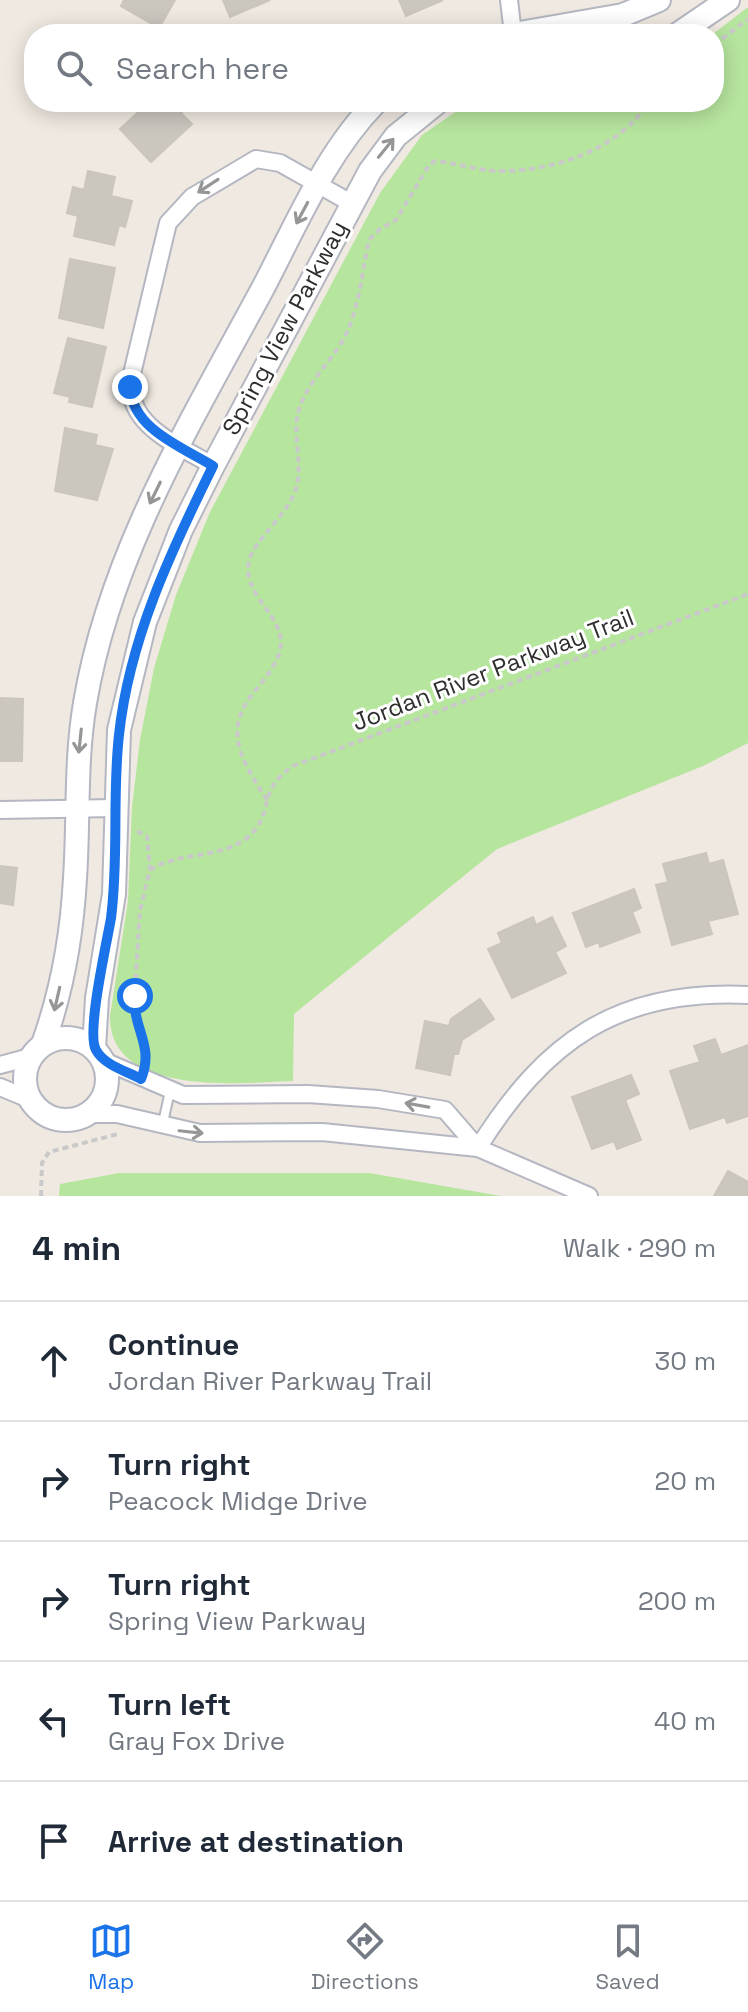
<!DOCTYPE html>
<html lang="en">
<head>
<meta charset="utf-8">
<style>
  body { margin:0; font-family:"Space Grotesk",sans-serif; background:#f6f6f7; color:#1f2937 }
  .stop { position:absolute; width:24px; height:24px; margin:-18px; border:6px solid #1a73e8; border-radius:50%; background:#fff }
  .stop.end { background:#1a73e8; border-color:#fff; box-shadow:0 2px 8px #0008 }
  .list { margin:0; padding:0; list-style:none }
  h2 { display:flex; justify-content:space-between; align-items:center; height:104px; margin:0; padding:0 32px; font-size:34px }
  h2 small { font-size:26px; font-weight:400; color:#747a83 }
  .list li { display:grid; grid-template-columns:52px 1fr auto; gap:24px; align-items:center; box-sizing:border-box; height:120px; padding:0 32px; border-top:2px solid #e0e1e3 }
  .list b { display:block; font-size:30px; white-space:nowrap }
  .list p { margin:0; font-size:26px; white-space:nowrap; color:#747a83 }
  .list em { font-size:26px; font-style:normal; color:#747a83 }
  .icon { flex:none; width:44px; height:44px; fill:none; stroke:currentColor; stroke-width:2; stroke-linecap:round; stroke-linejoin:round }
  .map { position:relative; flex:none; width:748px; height:1196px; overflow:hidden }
  .search { position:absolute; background:#fff; box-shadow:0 4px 20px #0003; left:24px; right:24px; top:24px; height:88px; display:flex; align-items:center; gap:20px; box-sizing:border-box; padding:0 28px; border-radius:32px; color:#747a83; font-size:30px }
  .sheet { height:704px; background:#fff }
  nav { display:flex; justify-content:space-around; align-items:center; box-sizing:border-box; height:112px; border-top:2px solid #e0e1e3; background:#fff; font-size:22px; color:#747a83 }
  nav a { display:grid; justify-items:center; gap:4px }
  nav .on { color:#1a73e8 }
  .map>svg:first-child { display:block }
  .green { fill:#b6e59e }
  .building { fill:#cbc7bf; stroke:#cbc5ba; stroke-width:2 }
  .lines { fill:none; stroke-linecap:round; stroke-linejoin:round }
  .lane-casing { stroke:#b4b7c1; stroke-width:12 }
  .street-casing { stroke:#b4b7c1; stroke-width:20 }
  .secondary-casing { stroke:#b4b7c1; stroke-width:26 }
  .path { stroke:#c9c9c9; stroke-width:4; stroke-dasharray:6 4; stroke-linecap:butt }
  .lane { stroke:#fff; stroke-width:8 }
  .street { stroke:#fff; stroke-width:16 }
  .secondary { stroke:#fff; stroke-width:22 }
  .oneway { stroke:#969696 }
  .route { stroke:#1a73e8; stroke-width:10 }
  .labels { text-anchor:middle; stroke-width:6; stroke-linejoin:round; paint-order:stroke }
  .street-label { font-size:24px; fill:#2e2e2e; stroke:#fff }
</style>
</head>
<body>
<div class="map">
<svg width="748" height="1196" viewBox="0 0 748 1196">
  <rect width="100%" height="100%" fill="#efe9e1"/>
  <g class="green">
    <path d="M 748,7 L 748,743 L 703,766 L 497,849 L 294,1014 L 293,1081 C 241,1083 109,1097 110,1016 L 128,901 L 132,807 L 140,740 L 154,668 L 176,595 L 210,512 L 380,193 L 422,135 L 470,102 L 714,102 L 713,34 Z"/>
    <path d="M 119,1173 L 369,1173 L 501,1196 L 59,1196 L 60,1184 Z"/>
  </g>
  <g class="building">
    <path d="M 124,0 L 175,0 L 159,28 L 121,6 Z"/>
    <path d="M 223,0 L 270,0 L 230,17 Z"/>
    <path d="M 399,0 L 443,0 L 406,16 Z"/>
    <path d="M 149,102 L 186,102 L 189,105 L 181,113 L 192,124 L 151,162 L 120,129 Z"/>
    <path d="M 88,171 L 115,177 L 111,196 L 132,201 L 125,227 L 119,225 L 114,245 L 74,236 L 78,216 L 67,213 L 73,187 L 84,190 Z"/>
    <path d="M 70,259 L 115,268 L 103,328 L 59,318 Z"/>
    <path d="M 68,338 L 106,347 L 92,407 L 69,402 L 70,397 L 54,393 Z"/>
    <path d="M 65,428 L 97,435 L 95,445 L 113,449 L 97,500 L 55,491 Z"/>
    <path d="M 0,698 L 23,699 L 22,761 L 0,761 Z"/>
    <path d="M 706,853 L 709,864 L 723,860 L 738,914 L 708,921 L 712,934 L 672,945 L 656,885 L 668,882 L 663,864 Z"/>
    <path d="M 0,866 L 17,868 L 13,905 L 0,903 Z"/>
    <path d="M 634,889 L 641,908 L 632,912 L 640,932 L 600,947 L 599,942 L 586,947 L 573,913 Z"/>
    <path d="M 533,917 L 536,925 L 552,917 L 566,946 L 555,952 L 566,973 L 512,998 L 488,949 L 502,943 L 498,933 Z"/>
    <path d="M 480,999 L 494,1019 L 462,1040 L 458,1054 L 454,1054 L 450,1075 L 416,1068 L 425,1021 L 449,1026 L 451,1019 Z"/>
    <path d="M 715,1039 L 721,1055 L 748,1045 L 748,1116 L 727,1123 L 725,1117 L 690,1129 L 670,1071 L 700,1062 L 694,1046 Z"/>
    <path d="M 631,1075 L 639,1094 L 625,1100 L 641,1140 L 617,1149 L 614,1141 L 592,1149 L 572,1097 Z"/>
    <path d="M 728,1171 L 748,1182 L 748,1196 L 714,1196 Z"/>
  </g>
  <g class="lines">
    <defs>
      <path id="lane" d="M 162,1127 L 170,1091"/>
      <g id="street">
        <path d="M 509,0 L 513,34"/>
        <path d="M 213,466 C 179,445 125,426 131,378 L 168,223 L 192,197 L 256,159 L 280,163 L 351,203"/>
        <path d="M 0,810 L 115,808"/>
        <path d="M 104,1061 L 183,1095 L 308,1094 L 378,1099 L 445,1110 L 478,1148"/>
        <path d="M 0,1065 L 30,1057"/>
        <path d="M 0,1087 L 29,1099"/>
        <path d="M 88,1114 L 117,1114 L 200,1133 L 322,1132 L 478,1148 L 589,1196"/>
        <path d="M 478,1148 C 545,1041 617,989 748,995"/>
      </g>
      <g id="secondary">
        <path d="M 514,34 L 623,15 L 659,0"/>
        <path d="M 678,34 L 728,0"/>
        <circle cx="66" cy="1079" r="41"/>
        <path d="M 43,1044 C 62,991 72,935 75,878 C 79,820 75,762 85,703 C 110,553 192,420 263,288 C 296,225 326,153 376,102"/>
        <path d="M 94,1048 L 97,998 L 114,894 L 119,730 L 145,622 L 181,530 L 213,466 L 370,171 L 396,136 L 438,102"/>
      </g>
    </defs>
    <use href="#lane" class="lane-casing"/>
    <use href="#street" class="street-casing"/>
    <use href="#secondary" class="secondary-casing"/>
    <g class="path">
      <path d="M 714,45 L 748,19"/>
      <path d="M 267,800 C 249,771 225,740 245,705 C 255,688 272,674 279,654 C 291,617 241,599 249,561 C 254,539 290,514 297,485 C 302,464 294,439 297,418 C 302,387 328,366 343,340 C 359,312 362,271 369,240 L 380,229 L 396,220 L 429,165 L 435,161 C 457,163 475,170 497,171 C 553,172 618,150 649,102"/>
      <path d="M 137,831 L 147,836 L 150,870 L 140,910 L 134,1005 L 147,1063"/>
      <path d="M 150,870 C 178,851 222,860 249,836 C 276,812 255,792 293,766 L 748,594"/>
      <path d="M 41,1196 L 42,1163 L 49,1152 L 118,1134"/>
    </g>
    <use href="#lane" class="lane"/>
    <use href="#street" class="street"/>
    <use href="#secondary" class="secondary"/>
  </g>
  <defs><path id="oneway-shaft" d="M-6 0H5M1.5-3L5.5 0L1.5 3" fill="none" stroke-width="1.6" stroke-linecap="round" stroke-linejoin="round" transform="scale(2)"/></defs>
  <g class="oneway">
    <use href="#oneway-shaft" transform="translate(386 148) rotate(-51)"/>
    <use href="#oneway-shaft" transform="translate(208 186) rotate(147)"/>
    <use href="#oneway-shaft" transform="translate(302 213) rotate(118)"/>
    <use href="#oneway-shaft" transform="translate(155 493) rotate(116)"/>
    <use href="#oneway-shaft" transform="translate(80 741) rotate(96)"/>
    <use href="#oneway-shaft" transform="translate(57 999) rotate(103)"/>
    <use href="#oneway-shaft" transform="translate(417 1105) rotate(-170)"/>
    <use href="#oneway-shaft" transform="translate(191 1132) rotate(6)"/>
  </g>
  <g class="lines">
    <path class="route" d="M 130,387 C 132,429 182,447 213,466 C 171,551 129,640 119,735 C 112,796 119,857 111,918 C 107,942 86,1033 96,1050 C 104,1065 126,1071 141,1079 C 155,1045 132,1029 135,996"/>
  </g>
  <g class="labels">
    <g class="street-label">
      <text transform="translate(285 328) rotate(-62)" y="8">Spring View Parkway</text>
      <text transform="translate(493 670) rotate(-21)" y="8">Jordan River Parkway Trail</text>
    </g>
  </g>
</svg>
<div class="stop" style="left:135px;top:996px"></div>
<div class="stop end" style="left:130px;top:387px"></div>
<div class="search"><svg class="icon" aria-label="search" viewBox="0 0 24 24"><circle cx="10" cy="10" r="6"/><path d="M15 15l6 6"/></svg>Search here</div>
</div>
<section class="sheet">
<h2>4 min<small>Walk · 290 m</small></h2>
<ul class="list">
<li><svg class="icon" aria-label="ahead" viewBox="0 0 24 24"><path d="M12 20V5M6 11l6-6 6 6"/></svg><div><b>Continue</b><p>Jordan River Parkway Trail</p></div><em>30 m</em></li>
<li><svg class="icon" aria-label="right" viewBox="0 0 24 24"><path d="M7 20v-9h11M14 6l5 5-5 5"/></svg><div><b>Turn right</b><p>Peacock Midge Drive</p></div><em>20 m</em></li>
<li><svg class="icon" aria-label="right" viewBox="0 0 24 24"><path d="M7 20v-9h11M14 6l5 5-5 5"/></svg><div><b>Turn right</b><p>Spring View Parkway</p></div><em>200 m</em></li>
<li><svg class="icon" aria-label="left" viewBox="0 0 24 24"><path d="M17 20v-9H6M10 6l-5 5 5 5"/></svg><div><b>Turn left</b><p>Gray Fox Drive</p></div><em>40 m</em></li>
<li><svg class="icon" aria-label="arrive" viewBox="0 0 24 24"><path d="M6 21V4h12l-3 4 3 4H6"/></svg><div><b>Arrive at destination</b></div></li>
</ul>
</section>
<nav>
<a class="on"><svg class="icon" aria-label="map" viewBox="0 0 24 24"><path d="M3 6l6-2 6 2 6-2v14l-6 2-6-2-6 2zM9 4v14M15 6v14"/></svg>Map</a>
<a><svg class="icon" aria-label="directions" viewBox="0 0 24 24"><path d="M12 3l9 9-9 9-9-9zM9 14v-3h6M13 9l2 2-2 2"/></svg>Directions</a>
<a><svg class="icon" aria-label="saved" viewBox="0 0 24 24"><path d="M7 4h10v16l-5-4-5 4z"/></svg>Saved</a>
</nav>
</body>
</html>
